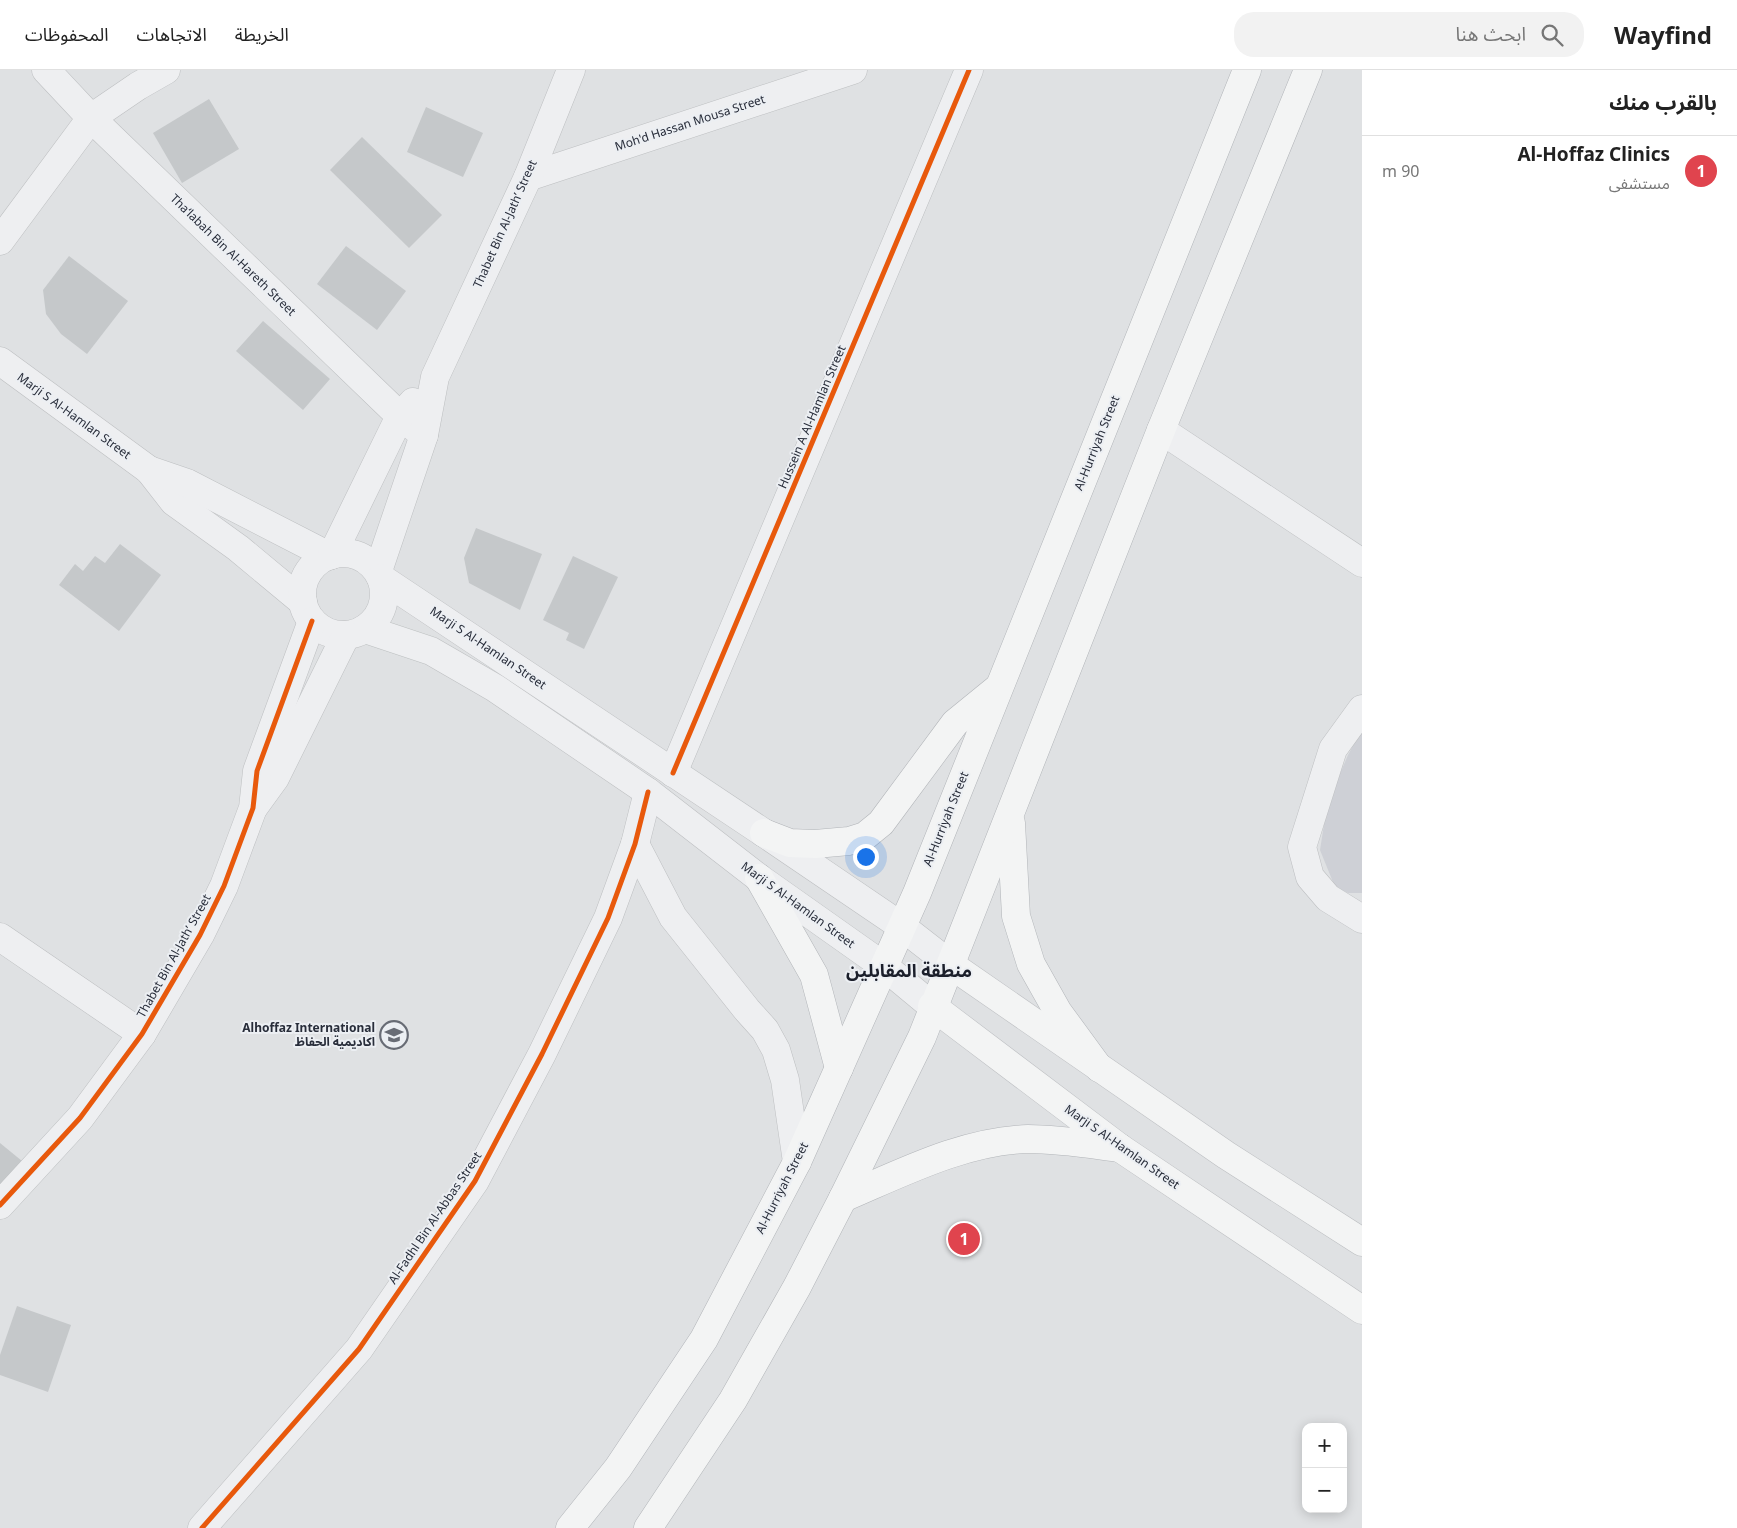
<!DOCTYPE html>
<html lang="ar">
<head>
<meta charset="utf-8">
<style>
  body { margin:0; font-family:"Noto Sans","Noto Sans Arabic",sans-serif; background:#f2f2f2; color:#222; direction:rtl }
  .controls { position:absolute; right:15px; bottom:15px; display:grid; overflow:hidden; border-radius:10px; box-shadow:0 2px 12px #0003 }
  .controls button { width:45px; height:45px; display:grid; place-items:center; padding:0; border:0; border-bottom:1px solid #e0e0e0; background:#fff; color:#222; font:25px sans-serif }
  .you { position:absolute; left:865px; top:786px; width:18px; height:18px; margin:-12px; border:4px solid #fff; border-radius:50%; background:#1a73e8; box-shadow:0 0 0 8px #1a73e833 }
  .badge { display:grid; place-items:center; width:32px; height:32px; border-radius:50%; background:#7c3aed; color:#fff; font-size:16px; font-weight:700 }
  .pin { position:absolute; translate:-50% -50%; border:2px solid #fff; box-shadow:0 1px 5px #0006 }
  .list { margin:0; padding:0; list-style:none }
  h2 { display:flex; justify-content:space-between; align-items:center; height:65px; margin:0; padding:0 20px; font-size:21px }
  h2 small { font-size:16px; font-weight:400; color:#767676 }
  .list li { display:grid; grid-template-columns:32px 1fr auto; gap:15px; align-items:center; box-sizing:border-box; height:70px; padding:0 20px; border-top:1px solid #e0e0e0 }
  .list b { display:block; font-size:19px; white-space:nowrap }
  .list p { margin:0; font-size:16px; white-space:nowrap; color:#767676 }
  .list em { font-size:16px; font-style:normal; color:#767676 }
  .icon { flex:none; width:28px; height:28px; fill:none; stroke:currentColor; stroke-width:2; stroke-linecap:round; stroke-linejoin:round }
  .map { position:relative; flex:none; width:1362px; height:1458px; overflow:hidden; direction:ltr }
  header { display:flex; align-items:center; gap:30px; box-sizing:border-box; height:70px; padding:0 25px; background:#fff; border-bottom:1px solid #e0e0e0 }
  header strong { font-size:24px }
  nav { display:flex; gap:28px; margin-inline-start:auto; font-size:18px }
  .search { width:350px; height:45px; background:#f2f2f2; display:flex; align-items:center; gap:12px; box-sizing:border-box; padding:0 18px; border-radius:20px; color:#767676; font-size:19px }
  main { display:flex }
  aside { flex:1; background:#fff }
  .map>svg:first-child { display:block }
  .built { fill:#ced0d6 }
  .building { fill:#c5c8ca }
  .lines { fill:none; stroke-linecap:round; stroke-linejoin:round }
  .minor-casing { stroke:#bdbfc1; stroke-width:29 }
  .major-casing { stroke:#bcbec1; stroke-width:29 }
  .highway-casing { stroke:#b1b4b8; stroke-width:29 }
  .minor { stroke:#eeeff1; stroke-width:28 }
  .major { stroke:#f3f4f4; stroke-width:28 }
  .highway { stroke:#f3f4f4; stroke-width:28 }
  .cycleway-casing { stroke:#eceff3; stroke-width:8 }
  .cycleway { stroke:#e8590c; stroke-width:5 }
  .labels { text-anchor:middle; stroke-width:4; stroke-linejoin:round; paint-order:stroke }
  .street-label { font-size:12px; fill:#282d3a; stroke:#eceff3 }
  .poi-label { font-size:12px; font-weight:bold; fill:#282d3a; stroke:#eceff3; text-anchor:end }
  .district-label { font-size:18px; font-weight:bold; fill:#1b1f2b; stroke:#eceff3 }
</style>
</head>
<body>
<header>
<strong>Wayfind</strong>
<div class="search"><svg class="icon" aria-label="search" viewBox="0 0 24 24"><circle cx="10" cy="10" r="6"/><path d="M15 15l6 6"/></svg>ابحث هنا</div>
<nav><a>الخريطة</a><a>الاتجاهات</a><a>المحفوظات</a></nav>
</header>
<main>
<aside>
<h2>بالقرب منك<small></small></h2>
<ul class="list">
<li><span class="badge" style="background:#e0444e">1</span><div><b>Al-Hoffaz Clinics</b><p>مستشفى</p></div><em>90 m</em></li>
</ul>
</aside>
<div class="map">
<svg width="1362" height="1458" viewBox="0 0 1362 1458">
  <rect width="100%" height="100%" fill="#dfe1e3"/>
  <path class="built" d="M 1362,659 L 1362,823 L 1348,823 L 1335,817 L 1320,780 L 1325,748 L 1333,720 L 1348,685 Z"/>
  <g class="building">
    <path d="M 209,29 L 239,79 L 182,113 L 153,63 Z"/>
    <path d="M 426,37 L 483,63 L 463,107 L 407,82 Z"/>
    <path d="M 362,67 L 442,145 L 409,178 L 330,100 Z"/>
    <path d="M 346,176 L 406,221 L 377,260 L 317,214 Z"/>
    <path d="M 69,186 L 128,231 L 87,284 L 61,264 L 46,244 L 43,220 Z"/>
    <path d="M 263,251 L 330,309 L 303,340 L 236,281 Z"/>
    <path d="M 476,458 L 542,484 L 520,540 L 469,513 L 464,488 Z"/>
    <path d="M 120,474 L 161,505 L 119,561 L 59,515 L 75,494 L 83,501 L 95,486 L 105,493 Z"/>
    <path d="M 573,486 L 618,507 L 584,579 L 566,570 L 569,563 L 543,550 Z"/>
    <path d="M 0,1073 L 22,1091 L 0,1116 Z"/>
    <path d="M 17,1236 L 71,1255 L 48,1322 L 0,1305 L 0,1285 Z"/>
  </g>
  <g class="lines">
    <defs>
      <g id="minor">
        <path d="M 46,0 L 91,48 L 400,346 L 424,365"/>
        <path d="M 528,107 L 853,0"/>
        <path d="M 0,171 L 91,48 L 138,16 L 166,0"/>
        <path d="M 0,291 L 149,400 L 174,432 L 238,478 L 303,532"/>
        <path d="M 1161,360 L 1362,493"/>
        <path d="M 149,400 L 187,413 L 329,486"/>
        <circle cx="343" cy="524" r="41"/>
        <path d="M 332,485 L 400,346 L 413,332"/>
        <path d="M 378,501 L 424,365 L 435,307 L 528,107 L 571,0"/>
        <path d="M 381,508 L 764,763 L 901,856 L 951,895"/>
        <path d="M 365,559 L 431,581 L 495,618 L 648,722 L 759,808 L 885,897 L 932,936"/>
        <path d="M 1362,639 L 1333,679 L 1302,777 L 1310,807 L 1328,828 L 1362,849"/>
        <path d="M 673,703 L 969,0"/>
        <path d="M 254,737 L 275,708 L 346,565"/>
        <path d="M 635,774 L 673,847 L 747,940 L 765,960 L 776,980 L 785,1010 L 797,1092"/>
        <path d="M 0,867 L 142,964"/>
        <path d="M 0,1135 L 80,1048 L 142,964 L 200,865 L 224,816 L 253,738 L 257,701 L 312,551"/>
        <path d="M 202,1458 L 359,1279 L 475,1111 L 542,984 L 608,848 L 635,774 L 648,722"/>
      </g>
      <g id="major">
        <path d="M 951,895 L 1226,1085 L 1362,1172"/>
        <path d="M 932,936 L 1120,1078 L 1362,1240"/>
      </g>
      <g id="highway">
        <path d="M 1011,753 L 1016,846 L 1031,894 L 1058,942 L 1099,998"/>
        <path d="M 764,763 L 790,773 L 815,774 L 849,771 L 865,766 L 881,753 L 955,653 L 998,618"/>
        <path d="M 759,808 L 814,905 L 839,998"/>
        <path d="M 843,1128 C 902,1103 963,1071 1028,1069 C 1059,1069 1089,1074 1120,1078"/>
        <path d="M 570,1458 L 618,1398 L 704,1269 L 797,1092 L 917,823 L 1247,0"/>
        <path d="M 648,1458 L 733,1330 L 797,1217 L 843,1128 L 922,967 L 1161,360 L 1308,0"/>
      </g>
    </defs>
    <use href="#minor" class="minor-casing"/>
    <use href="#major" class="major-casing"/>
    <use href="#highway" class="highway-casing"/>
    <use href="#minor" class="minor"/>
    <use href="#major" class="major"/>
    <use href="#highway" class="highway"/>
    <defs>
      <g id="cycleway">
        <path d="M 673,703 L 969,0"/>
        <path d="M 0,1135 L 80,1048 L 142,964 L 200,865 L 224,816 L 253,738 L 257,701 L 312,551"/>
        <path d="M 202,1458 L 359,1279 L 475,1111 L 542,984 L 608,848 L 635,774 L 648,722"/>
      </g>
    </defs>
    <use href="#cycleway" class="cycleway-casing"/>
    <use href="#cycleway" class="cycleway"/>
  </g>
  <defs>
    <symbol id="school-ring" viewBox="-11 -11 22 22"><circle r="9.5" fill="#eceff3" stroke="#686c75" stroke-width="1.5"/><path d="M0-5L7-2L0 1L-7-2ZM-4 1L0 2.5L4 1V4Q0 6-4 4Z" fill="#686c75"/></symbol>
  </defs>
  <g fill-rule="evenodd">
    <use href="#school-ring" x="378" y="949" width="32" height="32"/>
  </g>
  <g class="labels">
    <g class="street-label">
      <text transform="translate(690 53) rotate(-18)" y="4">Moh'd Hassan Mousa Street</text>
      <text transform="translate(505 154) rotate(-66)" y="4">Thabet Bin Al-Jath’ Street</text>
      <text transform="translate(233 185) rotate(44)" y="4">Tha‘labah Bin Al-Hareth Street</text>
      <text transform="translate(74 346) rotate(36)" y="4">Marji S Al-Hamlan Street</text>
      <text transform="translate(812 347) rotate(-67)" y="4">Hussein A Al-Hamlan Street</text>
      <text transform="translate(1097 373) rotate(-68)" y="4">Al-Hurriyah Street</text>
      <text transform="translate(488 578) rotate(34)" y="4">Marji S Al-Hamlan Street</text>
      <text transform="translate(946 749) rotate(-68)" y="4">Al-Hurriyah Street</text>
      <text transform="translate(798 835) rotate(36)" y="4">Marji S Al-Hamlan Street</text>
      <text transform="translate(174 886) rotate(-61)" y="4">Thabet Bin Al-Jath’ Street</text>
      <text transform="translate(1122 1077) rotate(35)" y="4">Marji S Al-Hamlan Street</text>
      <text transform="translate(782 1118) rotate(-63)" y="4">Al-Hurriyah Street</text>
      <text transform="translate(435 1148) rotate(-56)" y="4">Al-Fadhl Bin Al-Abbas Street</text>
    </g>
    <g class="poi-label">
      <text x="375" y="962">Alhoffaz International<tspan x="375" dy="14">اكاديمية الحفاظ</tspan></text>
    </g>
    <g class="district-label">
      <text x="909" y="907">منطقة المقابلين</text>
    </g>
  </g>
</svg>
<div class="controls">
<button>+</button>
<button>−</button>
</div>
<div class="you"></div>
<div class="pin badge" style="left:964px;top:1169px;background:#e0444e">1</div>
</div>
</main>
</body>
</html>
